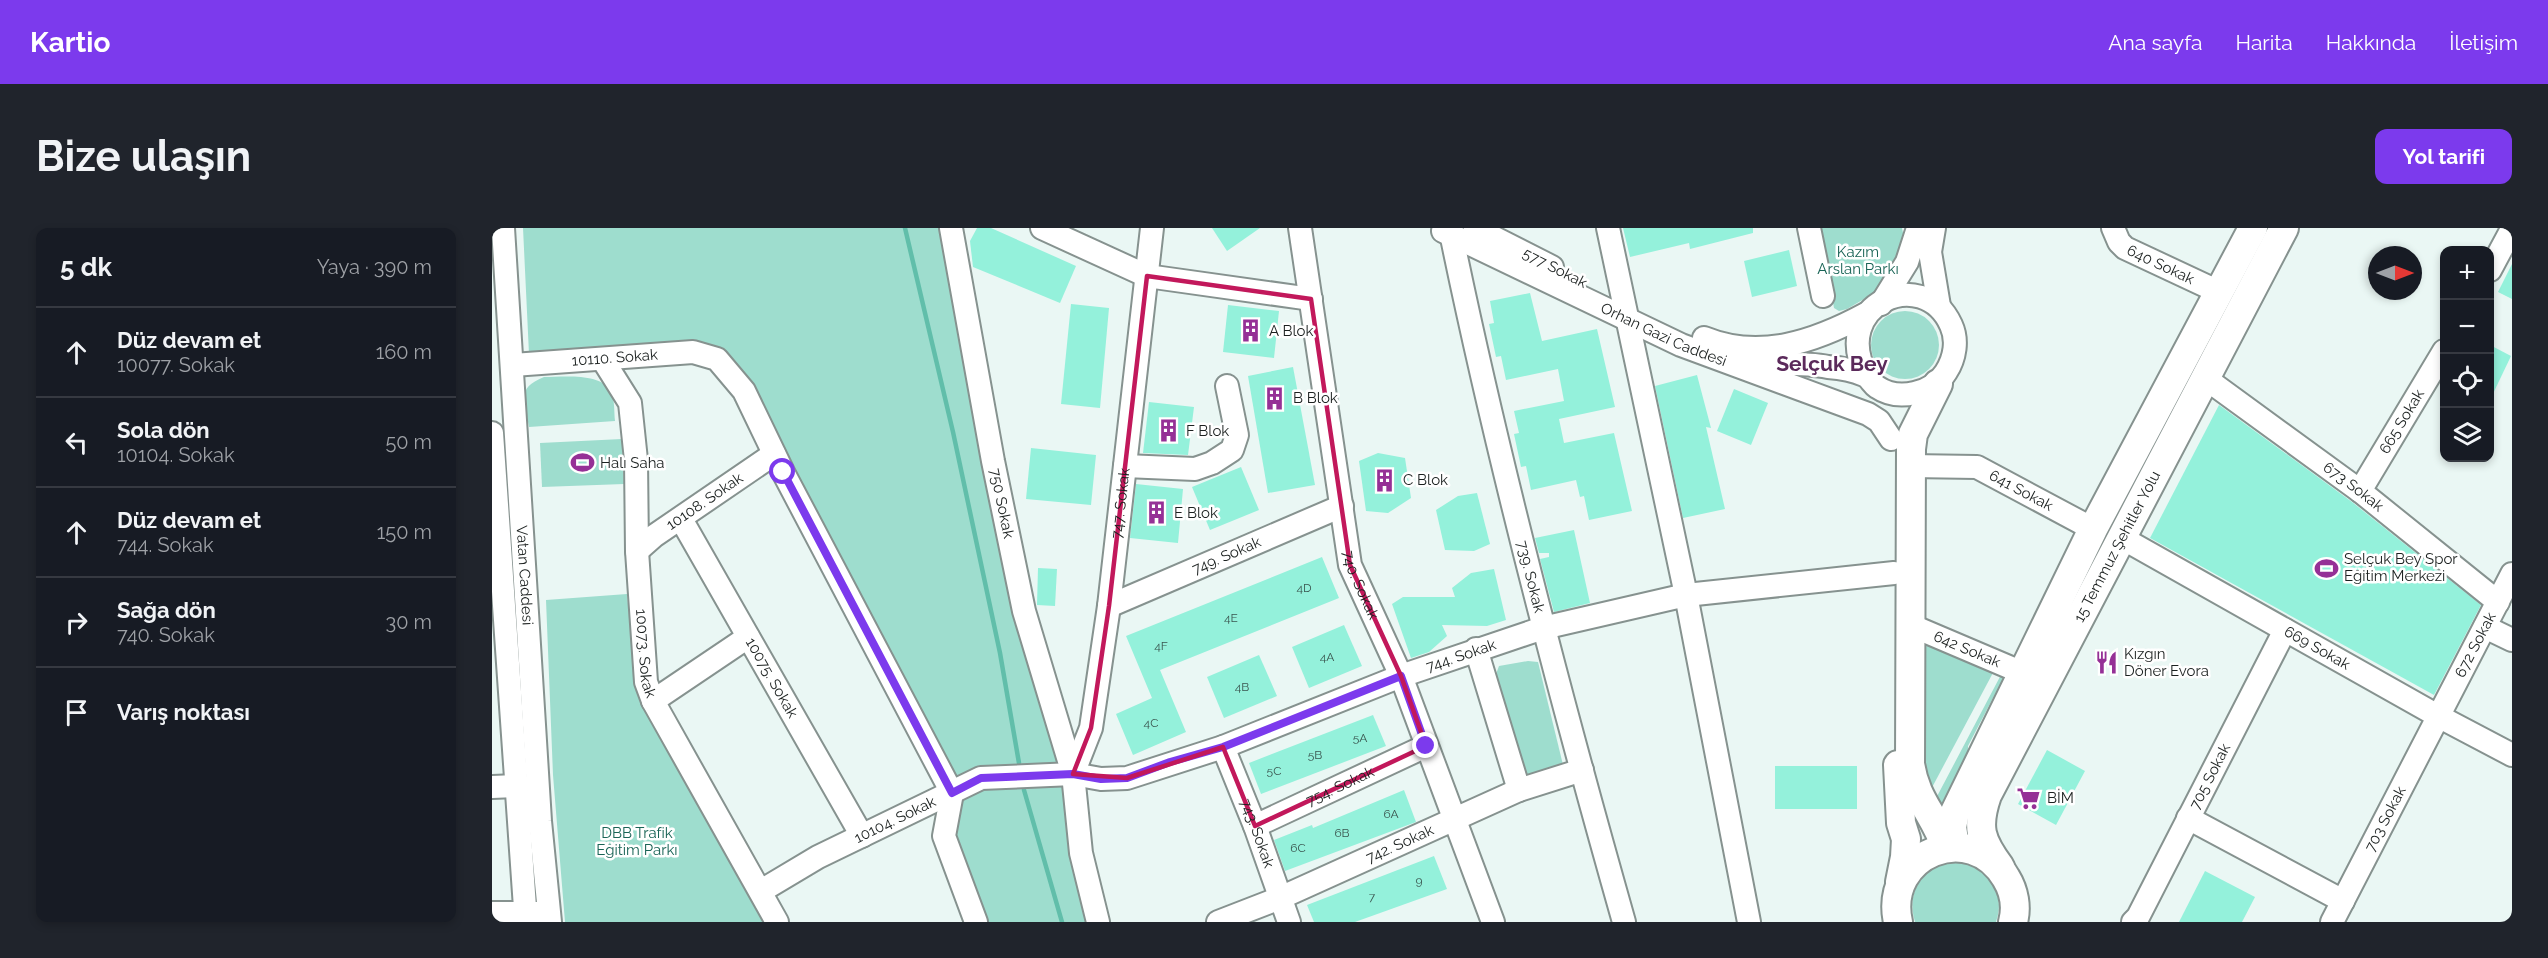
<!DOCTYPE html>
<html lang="tr">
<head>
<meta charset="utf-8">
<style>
  body { margin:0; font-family:Raleway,sans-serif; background:#20242c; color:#f1f3f6 }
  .controls { position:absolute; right:18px; top:18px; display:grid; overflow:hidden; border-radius:12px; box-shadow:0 3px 9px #0003 }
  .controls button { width:54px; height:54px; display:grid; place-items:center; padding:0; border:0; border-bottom:2px solid #363941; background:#171b24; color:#f1f3f6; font:30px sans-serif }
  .compass { position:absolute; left:1876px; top:18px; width:54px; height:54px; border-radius:50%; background:#171b24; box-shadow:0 3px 9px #0003; rotate:90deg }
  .stop { position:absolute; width:18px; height:18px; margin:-14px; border:4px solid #7c3aed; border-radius:50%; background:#fff }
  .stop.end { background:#7c3aed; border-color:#fff; box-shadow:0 2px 6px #0008 }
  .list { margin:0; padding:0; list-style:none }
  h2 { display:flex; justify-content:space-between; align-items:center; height:78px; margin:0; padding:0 24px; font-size:26px }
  h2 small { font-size:20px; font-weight:400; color:#9ea1a6 }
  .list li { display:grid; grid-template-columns:39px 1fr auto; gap:18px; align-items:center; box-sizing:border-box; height:90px; padding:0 24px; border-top:2px solid #363941 }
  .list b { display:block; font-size:22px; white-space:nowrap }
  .list p { margin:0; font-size:20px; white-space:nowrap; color:#9ea1a6 }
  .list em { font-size:20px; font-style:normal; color:#9ea1a6 }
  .icon { flex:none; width:33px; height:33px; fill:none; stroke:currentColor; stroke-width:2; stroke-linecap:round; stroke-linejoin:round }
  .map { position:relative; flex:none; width:2020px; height:694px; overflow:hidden; border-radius:12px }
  header { display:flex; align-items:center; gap:36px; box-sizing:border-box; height:84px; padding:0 30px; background:#7c3aed; color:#fff }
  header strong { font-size:28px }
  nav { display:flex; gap:33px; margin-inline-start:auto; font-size:21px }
  .intro { display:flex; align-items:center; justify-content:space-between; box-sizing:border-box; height:144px; padding:0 36px }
  h1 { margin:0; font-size:42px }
  .button { padding:15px 27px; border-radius:12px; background:#7c3aed; color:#fff; font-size:21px; font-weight:700 }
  main { display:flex; gap:36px; padding:0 36px }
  aside { flex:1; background:#171b24; border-radius:12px; box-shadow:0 3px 9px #0003 }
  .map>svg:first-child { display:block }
  .green { fill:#9eddce }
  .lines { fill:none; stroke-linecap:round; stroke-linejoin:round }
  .stream { stroke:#61beaa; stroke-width:4.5 }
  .building { fill:#94f1db }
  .minor-casing { stroke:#86928f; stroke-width:26 }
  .major-casing { stroke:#86928f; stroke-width:32 }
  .minor { stroke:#fff; stroke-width:22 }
  .major { stroke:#fff; stroke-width:28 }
  .route { stroke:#7c3aed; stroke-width:8 }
  .marked { fill:none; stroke:#c2185b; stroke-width:4.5; stroke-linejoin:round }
  .labels { text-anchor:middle; stroke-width:5; stroke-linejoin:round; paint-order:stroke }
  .number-label { font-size:12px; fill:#3a554f }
  .park-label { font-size:15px; fill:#196456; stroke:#fff }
  .street-label { font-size:15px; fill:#1c2120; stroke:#fff }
  .poi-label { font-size:15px; fill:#1c2120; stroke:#fff; text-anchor:start }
  .district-label { font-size:21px; font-weight:bold; fill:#5b2a5b; stroke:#fff }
</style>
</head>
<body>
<header>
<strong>Kartio</strong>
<nav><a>Ana sayfa</a><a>Harita</a><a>Hakkında</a><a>İletişim</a></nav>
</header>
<div class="intro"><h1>Bize ulaşın</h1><a class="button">Yol tarifi</a></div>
<main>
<aside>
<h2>5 dk<small>Yaya · 390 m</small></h2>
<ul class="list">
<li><svg class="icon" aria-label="ahead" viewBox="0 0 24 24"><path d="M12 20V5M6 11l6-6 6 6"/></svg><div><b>Düz devam et</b><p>10077. Sokak</p></div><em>160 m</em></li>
<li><svg class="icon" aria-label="left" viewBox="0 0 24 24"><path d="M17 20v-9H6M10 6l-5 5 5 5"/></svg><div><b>Sola dön</b><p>10104. Sokak</p></div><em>50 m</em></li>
<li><svg class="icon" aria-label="ahead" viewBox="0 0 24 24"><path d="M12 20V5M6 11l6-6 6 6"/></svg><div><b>Düz devam et</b><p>744. Sokak</p></div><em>150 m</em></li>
<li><svg class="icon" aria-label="right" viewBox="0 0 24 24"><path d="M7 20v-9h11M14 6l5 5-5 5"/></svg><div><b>Sağa dön</b><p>740. Sokak</p></div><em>30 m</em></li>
<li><svg class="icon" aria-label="arrive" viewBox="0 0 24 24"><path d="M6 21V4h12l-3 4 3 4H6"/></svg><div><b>Varış noktası</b></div></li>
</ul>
</aside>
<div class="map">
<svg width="2020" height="694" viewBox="0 0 2020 694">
  <rect width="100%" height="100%" fill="#eaf7f4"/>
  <g class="green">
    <path d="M 31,0 L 459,0 L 606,694 L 484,694 L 452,608 L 460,565 L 225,131 L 37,126 Z"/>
    <path d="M 1328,0 L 1410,0 L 1412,10 L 1410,20 L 1384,64 L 1355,81 L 1347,83 L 1342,80 Z"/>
    <circle cx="1413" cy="117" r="34"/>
    <path d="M 52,149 C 70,149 110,144 119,164 C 123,172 122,185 123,193 L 37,199 C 33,172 23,161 52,149 Z"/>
    <path d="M 130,211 L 132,256 L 50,259 L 48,215 Z"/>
    <path d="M 135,366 L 142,436 L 281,694 L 73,694 L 61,547 L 54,372 Z"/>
    <path d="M 1430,411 L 1503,441 L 1436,567 L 1430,549 Z"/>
    <path d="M 1036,433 L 1046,434 L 1072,541 L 1039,560 L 1001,454 L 1007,438 Z"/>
    <path d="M 1511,443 L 1514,445 L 1476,518 L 1476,529 L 1455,582 L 1441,576 Z"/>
    <path d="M 1463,633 C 1494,638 1515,662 1504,694 L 1423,694 C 1413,662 1432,638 1463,633 Z"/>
  </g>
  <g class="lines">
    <g class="stream">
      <path d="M 413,0 L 461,204 L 508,425 L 527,535"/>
      <path d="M 532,562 L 570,694"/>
    </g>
  </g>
  <g class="building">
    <path d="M 485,0 L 499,0 L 584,38 L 568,75 L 481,39 L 478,13 Z"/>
    <path d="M 720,0 L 768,0 L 735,23 Z"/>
    <path d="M 1131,0 L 1261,0 L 1261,5 L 1198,21 L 1197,15 L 1138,29 Z"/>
    <path d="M 1297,22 L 1305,58 L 1260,69 L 1252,33 Z"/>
    <path d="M 2020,36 L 2020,71 L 2006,64 Z"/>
    <path d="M 1038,65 L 1050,113 L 1105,101 L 1123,179 L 1067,191 L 1072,215 L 1122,205 L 1140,283 L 1097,292 L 1092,268 L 1088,269 L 1084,252 L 1039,262 L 1034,238 L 1029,239 L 1022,206 L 1027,205 L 1022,183 L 1072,173 L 1066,141 L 1014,152 L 1009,128 L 1004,129 L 997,96 L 1002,95 L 998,73 Z"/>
    <path d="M 579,76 L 617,80 L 608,180 L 569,176 Z"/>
    <path d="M 736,77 L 787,83 L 782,130 L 731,124 Z"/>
    <path d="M 1998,117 L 2019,128 L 1998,172 Z"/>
    <path d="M 801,139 L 823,257 L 776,265 L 756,148 Z"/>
    <path d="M 1205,147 L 1219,200 L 1214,199 L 1233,281 L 1191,290 L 1163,158 Z"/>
    <path d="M 1242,161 L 1276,175 L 1259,217 L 1225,203 Z"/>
    <path d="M 657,174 L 702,179 L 696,227 L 651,225 Z"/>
    <path d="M 1727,177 L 1860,274 L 1989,377 L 1942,467 L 1658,310 Z"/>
    <path d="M 539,220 L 604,227 L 599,277 L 534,271 Z"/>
    <path d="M 886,225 L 913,230 L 919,270 L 896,285 L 874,283 L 867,233 Z"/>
    <path d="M 749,239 L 767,282 L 718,302 L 700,259 Z"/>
    <path d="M 644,256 L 691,261 L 686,315 L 638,310 Z"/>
    <path d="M 985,265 L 998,316 L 982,323 L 953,322 L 944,282 L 966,268 Z"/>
    <path d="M 1082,302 L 1098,375 L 1062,384 L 1048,331 L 1057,329 L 1057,325 L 1047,325 L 1043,310 Z"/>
    <path d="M 830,329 L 847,370 L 668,442 L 694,504 L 641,527 L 624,486 L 660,470 L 634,408 Z"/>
    <path d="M 546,340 L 565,341 L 563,378 L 545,377 Z"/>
    <path d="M 1002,341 L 1014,392 L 995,398 L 950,397 L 955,408 L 937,424 L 919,430 L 900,376 L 911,369 L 963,369 L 960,360 L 979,345 Z"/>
    <path d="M 852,397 L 870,438 L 817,460 L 800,419 Z"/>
    <path d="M 767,427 L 785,468 L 732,490 L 715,449 Z"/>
    <path d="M 881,487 L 894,518 L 769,566 L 757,535 Z"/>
    <path d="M 1555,522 L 1593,543 L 1564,597 L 1526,576 Z"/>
    <rect x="1283" y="538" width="82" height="43"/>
    <path d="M 912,562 L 924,594 L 793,643 L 782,612 L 820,597 L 821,600 Z"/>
    <path d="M 942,628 L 955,661 L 863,694 L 822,694 L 815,677 Z"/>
    <path d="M 1713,643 L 1763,669 L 1750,694 L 1687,694 Z"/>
  </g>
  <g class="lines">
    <defs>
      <g id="minor">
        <path id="s1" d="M 11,0 L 48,593 L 58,694"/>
        <path id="s2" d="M 459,0 L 501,233 L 532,383 L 581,546 L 589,625 L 606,694"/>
        <path d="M 550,0 L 655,48 L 819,71"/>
        <path id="s3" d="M 808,0 L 858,337 L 909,448 L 1001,694"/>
        <path id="s4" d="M 958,0 C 1006,234 1067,465 1132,694"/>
        <path d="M 983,0 L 1060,39"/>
        <path d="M 1116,0 L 1194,367 L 1257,694"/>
        <path d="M 1317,0 L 1331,68"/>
        <path d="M 1442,0 L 1438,24 L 1447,78"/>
        <path id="s5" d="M 1621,0 L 1627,14 L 1633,20 L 1727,64"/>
        <path id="s6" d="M 951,3 L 1189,117 L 1376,186 L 1387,193 L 1399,211"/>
        <path d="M 1998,42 L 2020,1"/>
        <path d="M 1389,76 L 1415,34 L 1426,0"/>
        <path d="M 1212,110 C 1268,133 1324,113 1374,86"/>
        <path id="s7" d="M 111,132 L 138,175 L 144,232 L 145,323 L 154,454 L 161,473 L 285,694"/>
        <path d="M 1259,135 C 1284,137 1311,134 1336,139 C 1348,140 1361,142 1372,147 C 1378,149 1380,156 1385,159 C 1407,174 1441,165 1454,144 C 1463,130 1466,112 1459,97 C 1431,35 1336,77 1375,148"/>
        <path id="s8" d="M 21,137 L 201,124 L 225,131 L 252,163 L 291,244 L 460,565 L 452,608 L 484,694"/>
        <path id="s9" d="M 1713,150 L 1868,263 L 2006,374"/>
        <path d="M 0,205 L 34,694"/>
        <path d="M 633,238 L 703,241 L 720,235 L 740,222 L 745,207 L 735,158"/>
        <path id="s10" d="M 1418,238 L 1485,239 L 1601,301"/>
        <path id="s11" d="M 1868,263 L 1952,123"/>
        <path id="s12" d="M 189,291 L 370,608"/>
        <path id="s13" d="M 1630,310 L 1946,488 L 2020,527"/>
        <path id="s14" d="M 145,323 L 162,308 L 282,226"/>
        <path id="s15" d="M 617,378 L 850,278"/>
        <path id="s16" d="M 1418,397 L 1531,445"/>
        <path d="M 1993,399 L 2020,412"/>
        <path d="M 984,421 L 1027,562"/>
        <path d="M 161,473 L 256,409"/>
        <path id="s17" d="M 731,519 L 763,598 L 797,694"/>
        <path id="s18" d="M 581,546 L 599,500 L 617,378 L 660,0"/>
        <path d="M 0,559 L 24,558"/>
        <path d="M 1696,590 L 1851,673"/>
        <path id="s19" d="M 763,598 L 934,518"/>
        <path id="s20" d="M 269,663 L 326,629 L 489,550 L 581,546 L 609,551 L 635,550 L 731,519 L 909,448 L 1051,400 L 1194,367 L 1402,345"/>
        <path d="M 0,685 L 47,685"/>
        <path id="s21" d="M 726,694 L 788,670 L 1027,562 L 1090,542"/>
        <path id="s22" d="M 1641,694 L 1646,689 L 1793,402"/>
        <path id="s23" d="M 1840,694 L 2020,346"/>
      </g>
      <g id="major">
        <path d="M 1446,156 L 1421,206 L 1419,221 L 1418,536 C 1424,574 1443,586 1454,620"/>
        <path d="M 1406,537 L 1409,595 L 1414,611 L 1413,629 L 1408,654"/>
        <path d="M 1463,619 L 1460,599 L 1463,584 L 1601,301 L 1761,0"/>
        <path id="s24" d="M 1508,639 C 1488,612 1484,599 1495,567 L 1792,0"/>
        <path d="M 1406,694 C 1391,626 1479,590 1514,650 C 1522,663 1525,679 1521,694"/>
      </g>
    </defs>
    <use href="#minor" class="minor-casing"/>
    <use href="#major" class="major-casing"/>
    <use href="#minor" class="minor"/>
    <use href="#major" class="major"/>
  </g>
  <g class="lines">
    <path class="route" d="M 291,244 L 460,565 L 489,550 L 581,546 L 609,551 L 635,550 L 678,534 L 731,519 L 909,448 L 934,518"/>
  </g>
  <path class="marked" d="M 655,48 L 819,71 L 858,337 L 909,448 L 934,518 L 763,598 L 731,519 L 635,550 L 581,546 L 599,500 L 617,378 Z"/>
  <defs>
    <symbol id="building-bare" viewBox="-9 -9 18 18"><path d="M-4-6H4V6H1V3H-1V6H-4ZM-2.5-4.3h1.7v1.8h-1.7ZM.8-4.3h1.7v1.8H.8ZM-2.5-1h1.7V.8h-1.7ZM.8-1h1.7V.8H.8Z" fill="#953096" stroke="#fff" stroke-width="2.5" paint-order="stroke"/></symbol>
    <symbol id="stadium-bare" viewBox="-9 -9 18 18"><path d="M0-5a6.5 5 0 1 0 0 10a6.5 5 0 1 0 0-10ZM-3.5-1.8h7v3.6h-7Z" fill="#953096" stroke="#fff" stroke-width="2.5" paint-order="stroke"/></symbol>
    <symbol id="restaurant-bare" viewBox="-9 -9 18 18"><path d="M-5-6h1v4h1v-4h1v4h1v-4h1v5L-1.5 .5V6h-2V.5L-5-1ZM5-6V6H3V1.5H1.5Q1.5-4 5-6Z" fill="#953096" stroke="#fff" stroke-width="2.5" paint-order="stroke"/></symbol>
    <symbol id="supermarket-bare" viewBox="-9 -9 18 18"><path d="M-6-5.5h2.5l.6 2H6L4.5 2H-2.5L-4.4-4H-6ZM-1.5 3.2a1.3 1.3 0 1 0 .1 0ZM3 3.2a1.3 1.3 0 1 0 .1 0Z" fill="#953096" stroke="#fff" stroke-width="2.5" paint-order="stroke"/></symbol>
  </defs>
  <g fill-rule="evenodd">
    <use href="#building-bare" x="742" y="86" width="33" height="33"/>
    <use href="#building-bare" x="766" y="154" width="33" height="33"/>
    <use href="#building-bare" x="660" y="186" width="33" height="33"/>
    <use href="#stadium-bare" x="74" y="218" width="33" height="33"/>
    <use href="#building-bare" x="876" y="236" width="33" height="33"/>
    <use href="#building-bare" x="648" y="268" width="33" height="33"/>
    <use href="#stadium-bare" x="1818" y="324" width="33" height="33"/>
    <use href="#restaurant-bare" x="1598" y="418" width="33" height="33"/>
    <use href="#supermarket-bare" x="1520" y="554" width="33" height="33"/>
  </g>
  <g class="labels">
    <g class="number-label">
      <text x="812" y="364">4D</text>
      <text x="739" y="394">4E</text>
      <text x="669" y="422">4F</text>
      <text x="835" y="433">4A</text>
      <text x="750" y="463">4B</text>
      <text x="659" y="499">4C</text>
      <text x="868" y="514">5A</text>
      <text x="823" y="531">5B</text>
      <text x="782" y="547">5C</text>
      <text x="899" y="590">6A</text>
      <text x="850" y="609">6B</text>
      <text x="806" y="624">6C</text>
      <text x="927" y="657">9</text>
      <text x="880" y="673">7</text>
    </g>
    <g class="park-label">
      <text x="1366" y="29">Kazım<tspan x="1366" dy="17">Arslan Parkı</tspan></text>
      <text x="145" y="610">DBB Trafik<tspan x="145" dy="17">Eğitim Parkı</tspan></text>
    </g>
    <g class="street-label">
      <text dy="5" stroke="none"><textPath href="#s5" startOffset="63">640 Sokak</textPath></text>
      <text transform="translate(1063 40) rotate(27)" y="5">577 Sokak</text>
      <text dy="5" stroke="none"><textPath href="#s6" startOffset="244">Orhan Gazi Caddesi</textPath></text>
      <text dy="5" stroke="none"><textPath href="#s8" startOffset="102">10110. Sokak</textPath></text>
      <text dy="5" stroke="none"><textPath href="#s11" startOffset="81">665 Sokak</textPath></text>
      <text dy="5" stroke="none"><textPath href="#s9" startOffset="184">673 Sokak</textPath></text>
      <text dy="5" stroke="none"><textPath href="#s10" startOffset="117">641 Sokak</textPath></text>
      <text dy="5" stroke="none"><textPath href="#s14" startOffset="84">10108. Sokak</textPath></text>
      <text dy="5" stroke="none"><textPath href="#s18" startOffset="276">747. Sokak</textPath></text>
      <text dy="5" stroke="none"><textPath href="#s2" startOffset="280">750 Sokak</textPath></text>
      <text dy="5" stroke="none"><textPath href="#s24" startOffset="358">15 Temmuz Şehitler Yolu</textPath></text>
      <text dy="5" stroke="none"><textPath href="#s15" startOffset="128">749. Sokak</textPath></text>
      <text dy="5" stroke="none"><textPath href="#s1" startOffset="348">Vatan Caddesi</textPath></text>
      <text dy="5" stroke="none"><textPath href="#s4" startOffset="358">739. Sokak</textPath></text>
      <text dy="5" stroke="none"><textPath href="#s3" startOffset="363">740. Sokak</textPath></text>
      <text dy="5" stroke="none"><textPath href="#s23" startOffset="312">672 Sokak</textPath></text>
      <text dy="5" stroke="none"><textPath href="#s13" startOffset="224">669 Sokak</textPath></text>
      <text dy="5" stroke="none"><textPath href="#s16" startOffset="62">642 Sokak</textPath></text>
      <text dy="5" stroke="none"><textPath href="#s7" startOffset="302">10073. Sokak</textPath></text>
      <text dy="5" stroke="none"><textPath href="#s20" startOffset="750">744. Sokak</textPath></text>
      <text dy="5" stroke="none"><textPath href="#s12" startOffset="183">10075. Sokak</textPath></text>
      <text dy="5" stroke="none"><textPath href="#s22" startOffset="165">705 Sokak</textPath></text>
      <text dy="5" stroke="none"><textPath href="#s19" startOffset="94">754. Sokak</textPath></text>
      <text dy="5" stroke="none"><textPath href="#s23" startOffset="116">703 Sokak</textPath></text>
      <text dy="5" stroke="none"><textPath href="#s20" startOffset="152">10104. Sokak</textPath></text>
      <text dy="5" stroke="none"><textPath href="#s17" startOffset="93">743. Sokak</textPath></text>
      <text dy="5" stroke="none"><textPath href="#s21" startOffset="198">742. Sokak</textPath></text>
    </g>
    <g class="poi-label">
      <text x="777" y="108">A Blok</text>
      <text x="801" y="175">B Blok</text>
      <text x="694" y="208">F Blok</text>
      <text x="108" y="240">Halı Saha</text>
      <text x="911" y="257">C Blok</text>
      <text x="682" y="290">E Blok</text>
      <text x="1852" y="336">Selçuk Bey Spor<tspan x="1852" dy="17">Eğitim Merkezi</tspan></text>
      <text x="1632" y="431">Kızgın<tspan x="1632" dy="17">Döner Evora</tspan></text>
      <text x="1555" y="575">BİM</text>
    </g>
    <g class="district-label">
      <text x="1340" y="143">Selçuk Bey</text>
    </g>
  </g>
</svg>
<div class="controls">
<button>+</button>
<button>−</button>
<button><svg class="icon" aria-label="locate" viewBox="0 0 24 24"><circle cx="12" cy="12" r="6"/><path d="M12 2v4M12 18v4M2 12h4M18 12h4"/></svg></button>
<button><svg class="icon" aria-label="layers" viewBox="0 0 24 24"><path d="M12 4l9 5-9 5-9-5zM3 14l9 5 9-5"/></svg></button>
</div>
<svg class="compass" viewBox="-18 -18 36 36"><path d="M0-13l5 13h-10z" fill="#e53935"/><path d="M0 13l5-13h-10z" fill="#9ea1a6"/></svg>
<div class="stop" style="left:291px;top:244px"></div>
<div class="stop end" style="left:934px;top:518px"></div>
</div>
</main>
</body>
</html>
